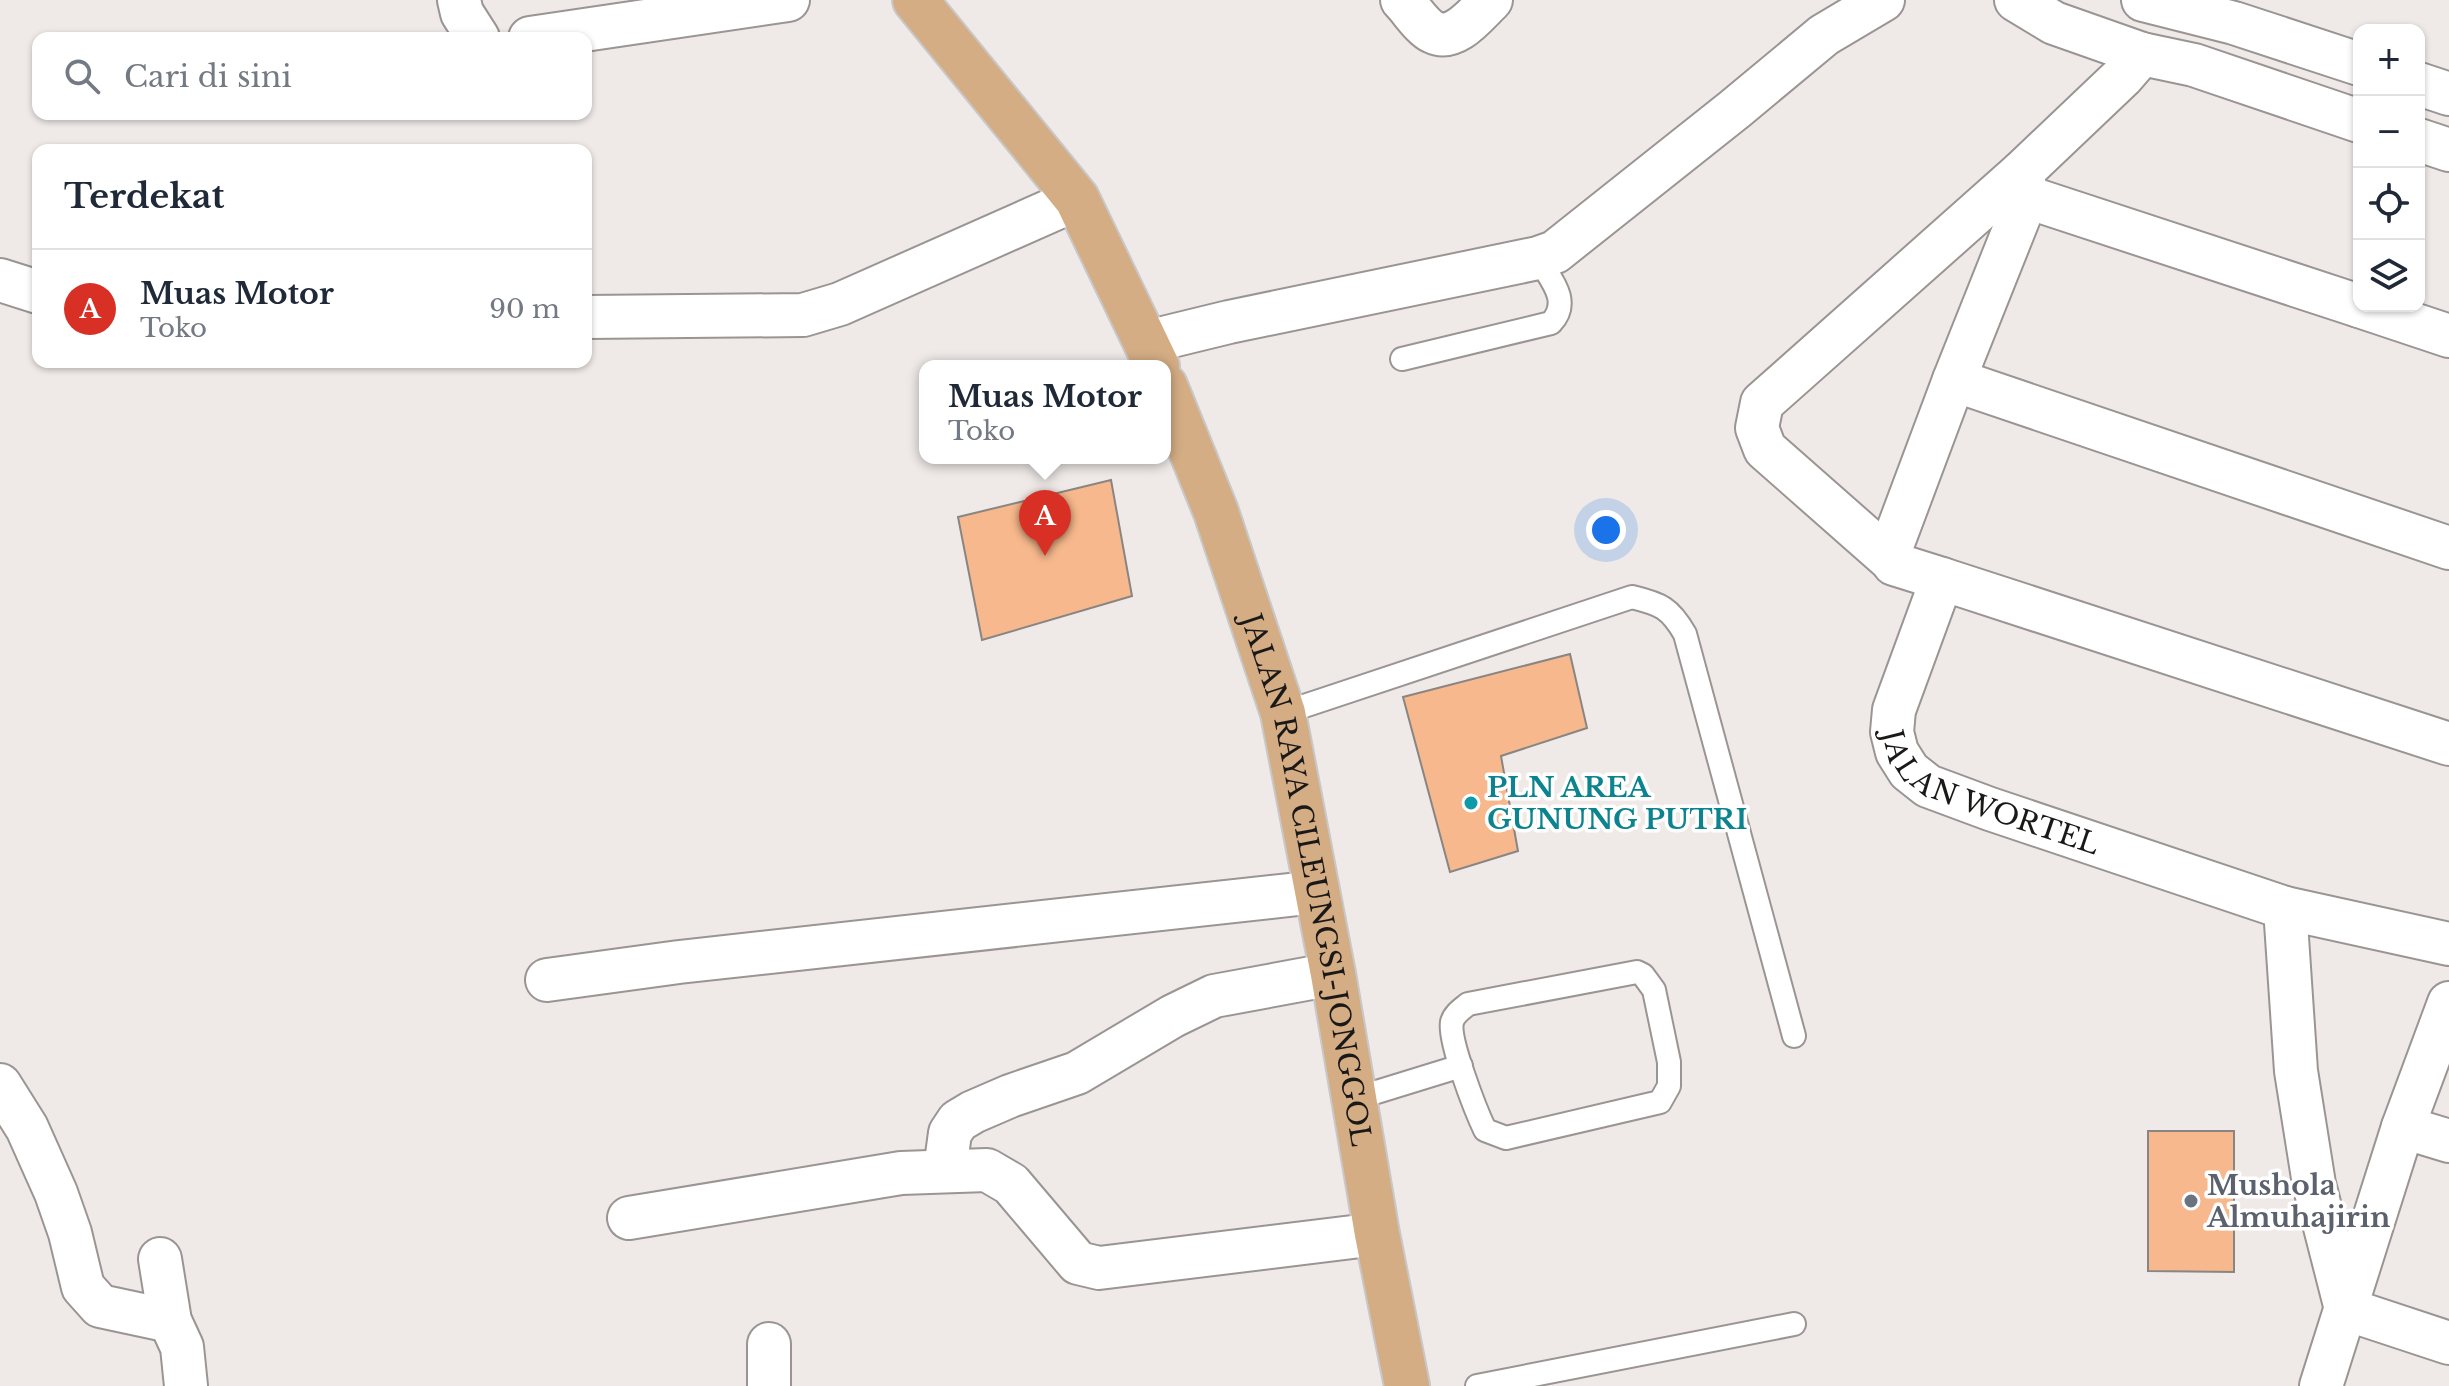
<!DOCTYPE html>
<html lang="id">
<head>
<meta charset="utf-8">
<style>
  body { margin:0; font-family:"Libre Baskerville",serif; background:#f6f6f7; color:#1f2937 }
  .controls { position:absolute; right:24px; top:24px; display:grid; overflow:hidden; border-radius:16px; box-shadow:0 2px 6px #0004 }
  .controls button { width:72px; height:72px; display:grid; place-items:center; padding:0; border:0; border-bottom:2px solid #e0e1e3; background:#fff; color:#1f2937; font:40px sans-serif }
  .you { position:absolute; left:1606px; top:530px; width:28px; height:28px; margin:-20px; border:6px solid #fff; border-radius:50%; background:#1a73e8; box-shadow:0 0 0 12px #1a73e833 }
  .badge { display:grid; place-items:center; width:52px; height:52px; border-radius:50%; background:#d93025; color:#fff; font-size:26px; font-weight:700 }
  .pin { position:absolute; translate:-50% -66px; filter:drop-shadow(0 2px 4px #0008) }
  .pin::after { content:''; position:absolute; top:42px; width:28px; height:24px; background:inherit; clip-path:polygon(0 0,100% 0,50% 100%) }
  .popup { position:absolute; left:919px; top:360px; width:252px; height:104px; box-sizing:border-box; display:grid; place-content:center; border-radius:16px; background:#fff; filter:drop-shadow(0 2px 6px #0005); font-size:26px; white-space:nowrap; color:#747a83 }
  .popup b { font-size:30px; color:#1f2937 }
  .popup::after { content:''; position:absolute; left:50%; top:100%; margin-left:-16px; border:16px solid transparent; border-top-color:#fff }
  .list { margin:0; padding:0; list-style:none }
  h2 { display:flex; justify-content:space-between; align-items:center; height:104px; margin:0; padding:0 32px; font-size:34px }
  h2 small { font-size:26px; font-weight:400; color:#747a83 }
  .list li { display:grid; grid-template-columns:52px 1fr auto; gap:24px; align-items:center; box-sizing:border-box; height:120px; padding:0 32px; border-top:2px solid #e0e1e3 }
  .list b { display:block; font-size:30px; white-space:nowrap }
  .list p { margin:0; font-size:26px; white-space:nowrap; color:#747a83 }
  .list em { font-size:26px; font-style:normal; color:#747a83 }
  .icon { flex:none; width:44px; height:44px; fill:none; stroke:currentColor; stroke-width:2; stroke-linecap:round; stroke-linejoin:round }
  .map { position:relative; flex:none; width:2449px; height:1386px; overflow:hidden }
  .search { position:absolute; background:#fff; box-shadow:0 2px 6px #0004; left:32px; top:32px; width:560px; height:88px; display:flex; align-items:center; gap:20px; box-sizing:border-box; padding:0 28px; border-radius:16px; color:#747a83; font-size:30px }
  .panel { position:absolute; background:#fff; box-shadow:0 2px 6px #0004; left:32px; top:144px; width:560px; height:224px; border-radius:16px }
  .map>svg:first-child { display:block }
  .building { fill:#f6b88c; stroke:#898582; stroke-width:2 }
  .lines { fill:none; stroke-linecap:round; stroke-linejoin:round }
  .lane-casing { stroke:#9a9593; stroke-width:26 }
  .street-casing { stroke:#9a9593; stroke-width:46 }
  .primary-casing { stroke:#c8c8c8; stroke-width:48 }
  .lane { stroke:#fff; stroke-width:22 }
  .street { stroke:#fff; stroke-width:42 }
  .primary { stroke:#d4ad84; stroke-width:44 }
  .culture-dot { fill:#0f9aa8; stroke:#fff; stroke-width:3 }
  .worship-dot { fill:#6b7280; stroke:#fff; stroke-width:3 }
  .labels { text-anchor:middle; stroke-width:7; stroke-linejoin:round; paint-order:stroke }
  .street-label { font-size:28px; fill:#1a1918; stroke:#fff }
  .culture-label { font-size:28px; font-weight:bold; fill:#0d838f; stroke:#fff; text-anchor:start }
  .worship-label { font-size:28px; font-weight:bold; fill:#5b616d; stroke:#fff; text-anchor:start }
</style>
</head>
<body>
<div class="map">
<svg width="2449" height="1386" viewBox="0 0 2449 1386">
  <rect width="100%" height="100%" fill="#efeae8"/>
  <g class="building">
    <path d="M 1111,480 L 1132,596 L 982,640 L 958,517 Z"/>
    <path d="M 1570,654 L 1587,728 L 1501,756 L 1518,851 L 1450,872 L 1403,697 Z"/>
    <path d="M 2148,1131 L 2234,1131 L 2234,1272 L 2148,1271 Z"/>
  </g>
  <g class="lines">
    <defs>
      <g id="lane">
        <path d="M 1402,359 L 1551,323 C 1572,301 1550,279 1538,258"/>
        <path d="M 1283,713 L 1632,597 C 1661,604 1670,608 1685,634 L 1794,1036"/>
        <path d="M 1637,972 L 1643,975 L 1654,990 L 1669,1062 L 1669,1086 L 1660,1102 L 1506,1138 L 1485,1130 C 1476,1111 1448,1040 1452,1022 C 1454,1014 1462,1009 1468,1004 Z"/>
        <path d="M 1354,1099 L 1461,1066"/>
        <path d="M 1477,1386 L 1794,1324"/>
      </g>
      <g id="street">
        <path d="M 459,0 L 462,13 L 478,38"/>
        <path d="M 1402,0 C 1411,9 1422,27 1433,32 C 1455,43 1477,13 1491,0"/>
        <path d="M 2016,0 L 2054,23 L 2142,54 L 2194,65 L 2359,121"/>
        <path d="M 2143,0 L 2234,23 L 2359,64"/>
        <path d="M 530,38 L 788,0"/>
        <path id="s1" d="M 2142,54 L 2123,76 L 2022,172 L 2027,197 L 1954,380 L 1890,551 L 1894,564 L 1942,579 L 1894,710 L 1892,732 L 1897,752 L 1909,771 L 1928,786 L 1990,809 L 2285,908 L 2449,944"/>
        <path d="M 2419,84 L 2449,94"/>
        <path d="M 2419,140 L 2449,150"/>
        <path d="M 2027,197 L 2359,306"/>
        <path d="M 0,280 L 38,292"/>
        <path d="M 2359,306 L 2449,336"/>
        <path d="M 586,317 L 803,315 L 840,304 L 1077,199"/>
        <path d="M 1147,342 L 1229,322 L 1538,258 L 1555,252 L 1735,109 L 1824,35 L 1883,0"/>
        <path d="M 1954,380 L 2449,548"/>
        <path d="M 1891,560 L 1765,449 L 1757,428 L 1762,403 L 2022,172"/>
        <path d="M 1942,579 L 2449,744"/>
        <path d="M 2285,908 L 2296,1071 L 2314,1184 L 2346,1309 L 2449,1343"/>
        <path d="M 547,980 L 679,962 L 1316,892"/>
        <path d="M 0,1085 L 27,1128 L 56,1193 L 70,1233 L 83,1287 L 100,1306 L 170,1321"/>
        <path d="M 2403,1127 L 2449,1141"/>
        <path d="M 945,1170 L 950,1133 L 958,1121 L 973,1112 L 1010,1096 L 1077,1073 L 1173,1016 L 1214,996 L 1333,974"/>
        <path d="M 629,1218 L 901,1173 L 987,1170 L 1011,1184 L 1078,1263 L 1099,1268 L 1377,1234"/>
        <path d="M 160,1259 L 170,1321 L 182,1347 L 186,1386"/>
        <path d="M 769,1386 L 769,1344"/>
        <path d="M 2321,1386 L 2403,1127 L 2449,1003"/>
      </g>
      <g id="primary">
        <path d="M 915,0 L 1077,199 L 1157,366"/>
        <path id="s2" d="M 1165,386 L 1216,512 L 1283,713 L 1333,974 L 1377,1234 L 1407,1386"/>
      </g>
    </defs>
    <use href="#lane" class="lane-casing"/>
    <use href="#street" class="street-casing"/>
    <use href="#primary" class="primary-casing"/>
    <use href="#lane" class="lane"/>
    <use href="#street" class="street"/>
    <use href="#primary" class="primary"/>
  </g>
  <circle class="culture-dot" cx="1471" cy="803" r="8"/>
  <circle class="worship-dot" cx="2191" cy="1201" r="8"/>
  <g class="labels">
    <g class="street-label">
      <text dy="10" stroke="none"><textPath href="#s1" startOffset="922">JALAN WORTEL</textPath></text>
      <text dy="10" stroke="none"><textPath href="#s2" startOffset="516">JALAN RAYA CILEUNGSI-JONGGOL</textPath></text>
    </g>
    <g class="culture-label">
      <text x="1487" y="797">PLN AREA<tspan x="1487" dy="32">GUNUNG PUTRI</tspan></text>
    </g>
    <g class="worship-label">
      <text x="2207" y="1195">Mushola<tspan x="2207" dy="32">Almuhajirin</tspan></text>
    </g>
  </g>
</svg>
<div class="controls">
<button>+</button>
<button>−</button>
<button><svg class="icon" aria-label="locate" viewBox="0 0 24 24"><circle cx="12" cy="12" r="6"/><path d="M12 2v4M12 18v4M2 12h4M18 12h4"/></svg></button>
<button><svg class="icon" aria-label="layers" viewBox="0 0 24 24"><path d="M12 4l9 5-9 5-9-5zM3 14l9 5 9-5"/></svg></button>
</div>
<div class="you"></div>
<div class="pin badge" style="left:1045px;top:556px">A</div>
<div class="popup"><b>Muas Motor</b>Toko</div>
<div class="search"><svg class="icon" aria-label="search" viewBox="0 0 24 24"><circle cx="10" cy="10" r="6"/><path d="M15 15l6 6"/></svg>Cari di sini</div>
<section class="panel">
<h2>Terdekat<small></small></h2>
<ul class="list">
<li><span class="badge">A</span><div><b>Muas Motor</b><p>Toko</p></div><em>90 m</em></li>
</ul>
</section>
</div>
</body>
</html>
